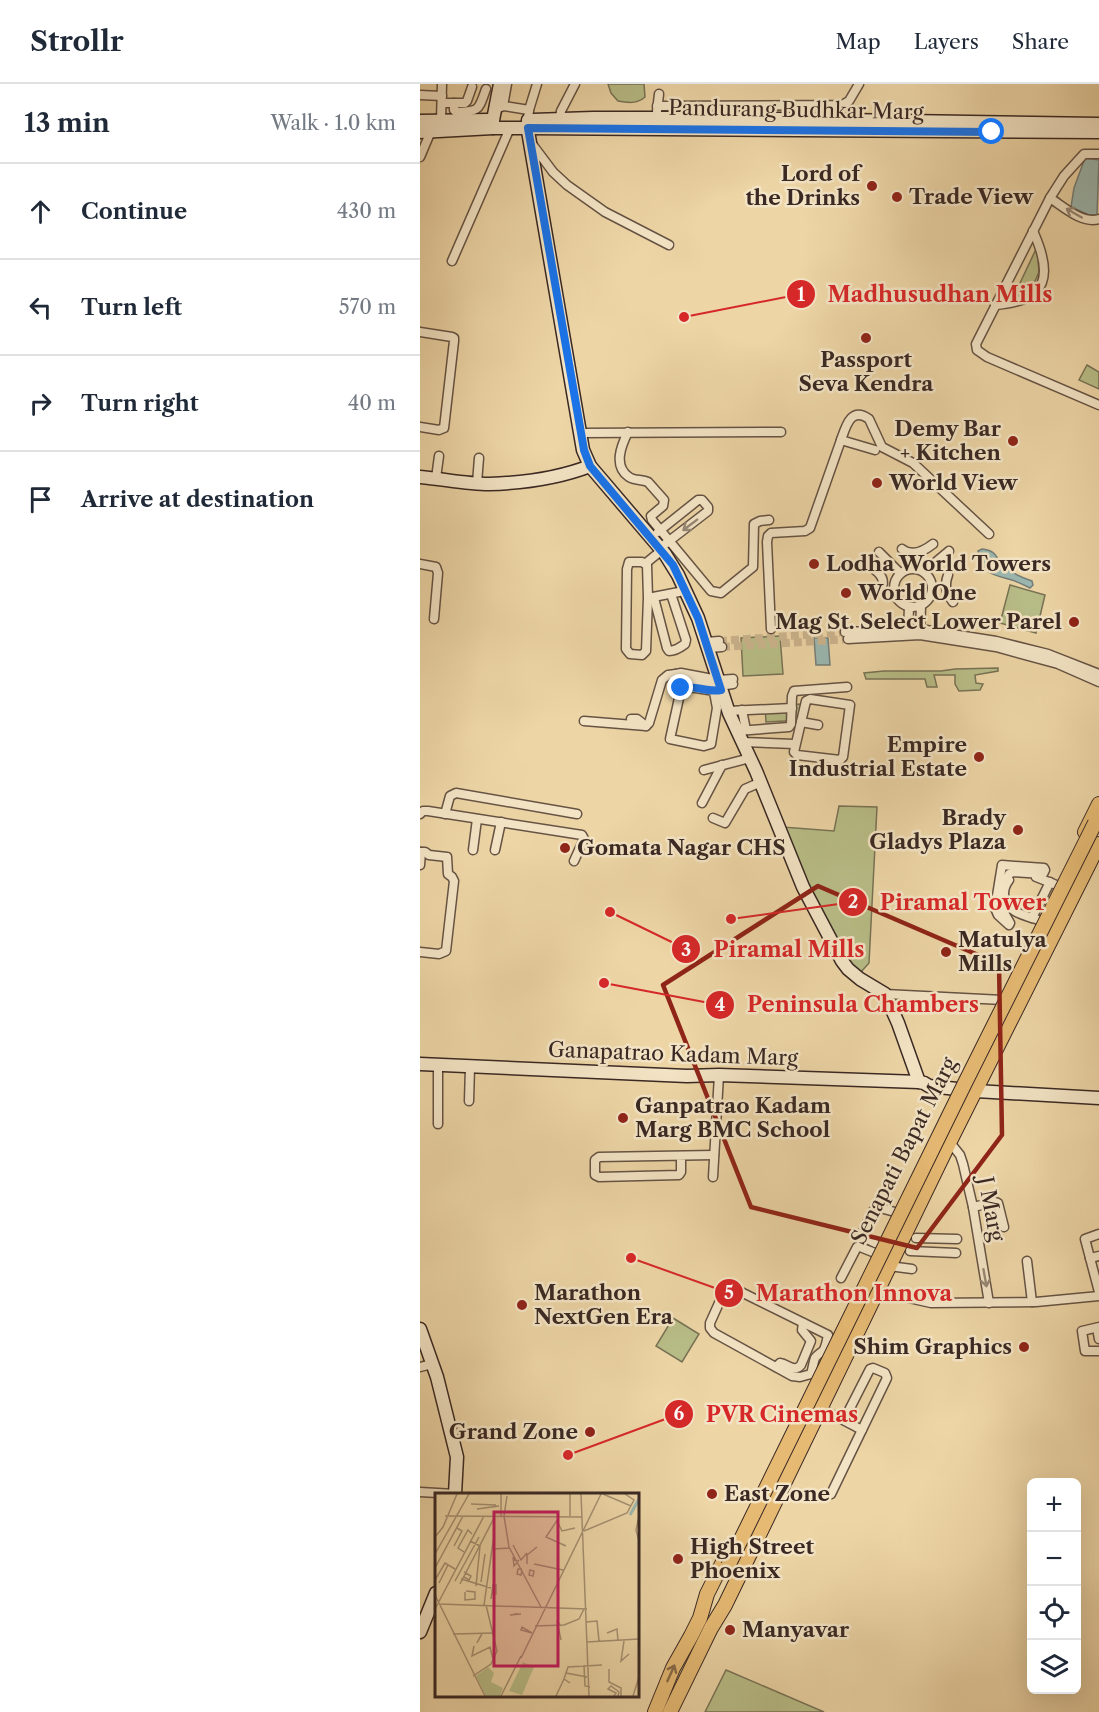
<!DOCTYPE html>
<html lang="en">
<head>
<meta charset="utf-8">
<style>
  body { margin:0; font-family:"Libre Caslon Text",serif; background:#f2f2f3; color:#1f2937 }
  .controls { position:absolute; right:18px; bottom:18px; display:grid; overflow:hidden; border-radius:9px; box-shadow:0 6px 24px #0002 }
  .controls button { width:54px; height:54px; display:grid; place-items:center; padding:0; border:0; border-bottom:2px solid #e0e1e3; background:#fff; color:#1f2937; font:30px sans-serif }
  .stop { position:absolute; width:18px; height:18px; margin:-14px; border:4px solid #1a73e8; border-radius:50%; background:#fff }
  .stop.end { background:#1a73e8; border-color:#fff; box-shadow:0 2px 6px #0008 }
  .list { margin:0; padding:0; list-style:none }
  h2 { display:flex; justify-content:space-between; align-items:center; height:78px; margin:0; padding:0 24px; font-size:26px }
  h2 small { font-size:20px; font-weight:400; color:#747a83 }
  .list li { display:grid; grid-template-columns:39px 1fr auto; gap:18px; align-items:center; box-sizing:border-box; height:96px; padding:0 24px; border-top:2px solid #e0e1e3 }
  .list b { display:block; font-size:22px; white-space:nowrap }
  .list em { font-size:20px; font-style:normal; color:#747a83 }
  .icon { flex:none; width:33px; height:33px; fill:none; stroke:currentColor; stroke-width:2; stroke-linecap:round; stroke-linejoin:round }
  .map { position:relative; flex:none; width:679px; height:1628px; overflow:hidden }
  header { display:flex; align-items:center; gap:36px; box-sizing:border-box; height:84px; padding:0 30px; background:#fff; border-bottom:2px solid #e0e1e3 }
  header strong { font-size:28px }
  nav { display:flex; gap:33px; margin-inline-start:auto; font-size:21px }
  main { display:flex }
  aside { flex:1; background:#fff }
  .map>svg:first-child { display:block }
  .green { fill:#b8bd87; stroke:#787255; stroke-width:1.5 }
  .water { fill:#9bb7b0; stroke:#747e78; stroke-width:1.5 }
  .lines { fill:none; stroke-linecap:round; stroke-linejoin:round }
  .street-tunnel { stroke:#c9b28c; stroke-width:8; stroke-dasharray:8 4; stroke-linecap:butt }
  .street-casing { stroke:#665344; stroke-width:11 }
  .secondary-casing { stroke:#392823; stroke-width:15 }
  .primary-casing { stroke:#392823; stroke-width:16 }
  .street { stroke:#f3e4c5; stroke-width:8 }
  .secondary { stroke:#f3e4c5; stroke-width:12 }
  .primary { stroke:#e6ba73; stroke-width:14 }
  .primary-bridge-casing { stroke:#392823; stroke-width:16; stroke-linecap:butt }
  .primary-bridge { stroke:#e6ba73; stroke-width:14 }
  .oneway { stroke:#968674 }
  .oneway2 { stroke:#876a47 }
  .route { stroke:#1a73e8; stroke-width:8 }
  .marked { fill:none; stroke:#8f2418; stroke-width:4.5; stroke-linejoin:round }
  .poi-dot { fill:#8f2418; stroke:#f3e4c5; stroke-width:2 }
  .labels { text-anchor:middle; stroke-width:5; stroke-linejoin:round; paint-order:stroke }
  .street-label { font-size:21px; fill:#392823; stroke:#f3e4c5 }
  .poi-label { font-size:21px; font-weight:bold; fill:#392823; stroke:#f3e4c5; text-anchor:start }
  .inset-river { fill:none; stroke:#9bb7b0; stroke-width:3 }
  .inset-road { fill:none; stroke:#a59072; stroke-width:1.5 }
  .view { fill:#c2185b; fill-opacity:0.15; stroke:#c2185b; stroke-width:3 }
  .inset-edge { fill:none; stroke:#392823; stroke-width:3 }
  .leader { fill:none; stroke:#d62828; stroke-width:2 }
  .callout-dot { fill:#d62828; stroke:#f3e4c5; stroke-width:2 }
  .mark-label { font-size:18px; text-anchor:middle; font-weight:bold; fill:#fff }
  .callout-label { font-size:22px; text-anchor:middle; font-weight:bold; fill:#d62828; stroke:#f3e4c5; stroke-width:5; stroke-linejoin:round; paint-order:stroke }
</style>
</head>
<body>
<header>
<strong>Strollr</strong>
<nav><a>Map</a><a>Layers</a><a>Share</a></nav>
</header>
<main>
<aside>
<h2>13 min<small>Walk · 1.0 km</small></h2>
<ul class="list">
<li><svg class="icon" aria-label="ahead" viewBox="0 0 24 24"><path d="M12 20V5M6 11l6-6 6 6"/></svg><div><b>Continue</b></div><em>430 m</em></li>
<li><svg class="icon" aria-label="left" viewBox="0 0 24 24"><path d="M17 20v-9H6M10 6l-5 5 5 5"/></svg><div><b>Turn left</b></div><em>570 m</em></li>
<li><svg class="icon" aria-label="right" viewBox="0 0 24 24"><path d="M7 20v-9h11M14 6l5 5-5 5"/></svg><div><b>Turn right</b></div><em>40 m</em></li>
<li><svg class="icon" aria-label="arrive" viewBox="0 0 24 24"><path d="M6 21V4h12l-3 4 3 4H6"/></svg><div><b>Arrive at destination</b></div></li>
</ul>
</aside>
<div class="map">
<svg width="679" height="1628" viewBox="0 0 679 1628">
  <rect width="100%" height="100%" fill="#edd5a6"/>
  <filter id="stains"><feTurbulence type="fractalNoise" baseFrequency=".00333" numOctaves="4"/><feColorMatrix values="0 0 0 0 .2 0 0 0 0 .09 0 0 0 0 .02 0 0 0 .5 -.17"/></filter>
  <radialGradient id="worn" r=".72"><stop offset=".6" stop-color="#630" stop-opacity="0"/><stop offset="1" stop-color="#630" stop-opacity=".3"/></radialGradient>
  <g class="green">
    <path d="M 188,0 L 224,0 L 225,13 C 217,20 208,19 198,17 L 191,9 Z"/>
    <path d="M 617,163 L 619,188 L 609,211 L 592,216 Z"/>
    <path d="M 667,281 L 679,288 L 679,305 L 659,296 Z"/>
    <path d="M 590,501 L 625,511 L 616,549 L 580,539 Z"/>
    <path d="M 360,552 L 363,590 L 323,592 L 321,554 Z"/>
    <path d="M 578,584 L 578,587 L 555,591 L 556,599 L 563,600 L 560,606 L 539,607 L 535,600 L 535,591 L 514,591 L 517,603 L 507,603 L 505,595 L 446,595 L 444,589 L 464,587 L 521,587 L 535,585 Z"/>
    <path d="M 382,620 L 383,636 L 346,638 L 345,622 Z"/>
    <path d="M 419,722 L 457,723 L 449,879 L 441,888 L 425,874 L 403,840 L 363,743 L 414,747 Z"/>
    <path d="M 253,1234 L 279,1250 L 262,1278 L 236,1262 Z"/>
    <path d="M 306,1586 L 404,1628 L 285,1628 Z"/>
  </g>
  <g class="water">
    <path d="M 665,74 L 679,76 L 677,131 L 669,131 L 651,123 L 654,104 Z"/>
    <path d="M 562,465 C 578,467 575,474 585,483 C 593,490 603,494 612,497 L 613,501 L 610,504 C 604,501 598,498 592,496 C 573,491 561,490 558,467 Z"/>
    <path d="M 394,554 L 408,554 L 410,581 L 396,581 Z"/>
  </g>
  <g class="lines">
    <g class="street-tunnel">
      <path d="M 299,557 L 425,548"/>
      <path d="M 302,563 L 428,555"/>
    </g>
    <defs>
      <g id="street">
        <path d="M 0,11 L 22,12"/>
        <path d="M 22,19 L 45,19 L 47,17 L 52,3"/>
        <path d="M 34,19 L 34,26 L 36,28 C 60,27 58,27 66,5"/>
        <path d="M 83,22 L 87,0"/>
        <path d="M 237,22 L 422,21 L 429,17 L 439,0"/>
        <path d="M 75,25 L 84,22 L 109,26"/>
        <path d="M 237,27 L 239,10"/>
        <path d="M 140,35 L 141,27 L 155,0"/>
        <path d="M 21,36 L 22,0"/>
        <path d="M 108,36 L 109,26 L 117,0"/>
        <path d="M 112,60 L 133,88 L 147,101 L 185,128 L 249,161"/>
        <path d="M 679,70 L 664,70 L 644,92 L 630,114 L 556,260 L 557,266 L 567,273 L 679,321"/>
        <path d="M 0,73 L 11,47"/>
        <path d="M 630,114 C 644,123 662,140 679,135"/>
        <path d="M 32,177 L 90,44"/>
        <path d="M 575,221 C 629,217 633,191 613,147"/>
        <path d="M 0,248 L 32,253 L 34,254 L 34,257 L 24,344 L 19,346 L 0,343"/>
        <path d="M 208,348 C 201,362 193,382 209,393 C 215,397 222,395 228,398 L 244,416 L 243,422 L 231,432 L 232,436 L 291,507 L 301,509 L 333,483 L 334,440 L 340,437 L 349,436"/>
        <path d="M 161,349 L 361,348"/>
        <path d="M 421,356 C 426,342 431,322 449,335 L 462,363 L 493,379 L 569,450"/>
        <path d="M 16,394 L 19,372"/>
        <path d="M 57,399 L 59,374"/>
        <path d="M 238,448 L 278,416 L 282,416 L 288,423 L 288,427 L 240,464"/>
        <path d="M 482,465 C 492,473 504,467 513,460"/>
        <path d="M 459,468 L 480,489"/>
        <path d="M 226,479 L 242,466"/>
        <path d="M 0,480 L 16,483 L 18,489 L 14,535"/>
        <circle cx="493" cy="504" r="19"/>
        <path d="M 455,486 C 463,492 467,501 457,507"/>
        <path d="M 504,488 L 529,467"/>
        <path d="M 528,491 C 524,502 526,509 533,518"/>
        <path d="M 228,514 L 227,481 L 222,478 L 209,478 L 207,485 L 206,565 L 210,570 L 222,571 L 226,567 L 228,514 L 264,507"/>
        <path d="M 234,514 L 247,564 L 249,567 C 254,567 261,563 265,560 L 266,556 L 251,510"/>
        <path d="M 351,545 L 347,458 L 348,452 L 351,449 L 385,447 L 390,444 L 421,356 L 455,366"/>
        <path d="M 425,548 L 500,545 L 576,557 L 628,570 L 679,590"/>
        <path d="M 488,548 L 489,523"/>
        <path d="M 500,548 L 501,522"/>
        <path d="M 428,555 L 500,551 L 576,563 L 638,580 L 679,598"/>
        <path d="M 286,558 L 299,557"/>
        <path d="M 288,564 L 302,563"/>
        <path d="M 313,595 L 298,596 L 261,589 L 256,590 L 260,593 L 299,602 L 313,600"/>
        <path d="M 294,608 L 297,624 L 291,660 L 284,662 L 250,655 L 261,605 C 273,600 288,609 301,606"/>
        <path d="M 390,615 L 430,621 L 423,673 L 420,676 L 377,671 L 374,668 L 386,617 Z"/>
        <path d="M 322,626 L 326,646"/>
        <path d="M 308,627 L 372,624"/>
        <path d="M 211,635 L 217,635 L 226,642"/>
        <path d="M 164,637 L 226,642 L 229,639 L 242,596 L 248,591 L 256,590"/>
        <path d="M 381,638 L 398,641"/>
        <path d="M 317,647 L 369,643 L 371,640 L 372,612 L 374,607 L 427,603"/>
        <path d="M 322,658 L 374,660"/>
        <path d="M 284,686 L 330,674"/>
        <path d="M 282,719 L 302,681"/>
        <path d="M 0,730 L 3,727 L 8,727 L 162,751 L 164,755 L 154,777"/>
        <path d="M 25,730 L 30,712 L 36,709 L 157,730"/>
        <path d="M 293,734 L 305,739 L 325,705 L 341,698"/>
        <path d="M 53,766 L 57,735"/>
        <path d="M 75,766 L 81,738"/>
        <path d="M 0,768 L 5,768 L 9,771 L 27,773 L 28,790 L 32,793 L 34,797 L 26,867 L 19,870 L 0,868"/>
        <path d="M 0,781 L 1,768"/>
        <path d="M 616,793 L 639,802"/>
        <path d="M 589,796 C 585,801 584,804 584,810 C 585,829 607,832 622,837"/>
        <path d="M 585,816 L 583,827 L 590,839 L 589,841 L 578,831 L 575,824 L 582,781 L 624,784 L 625,786 L 623,790 L 593,788 L 589,790 L 586,799"/>
        <path d="M 612,834 L 630,798"/>
        <path d="M 465,910 L 583,916 L 589,920"/>
        <path d="M 49,1017 L 50,983"/>
        <path d="M 18,1040 L 18,981"/>
        <path d="M 528,1056 L 540,1071 L 543,1080 L 553,1123 L 569,1219"/>
        <path d="M 261,1072 L 261,1088 L 259,1091 L 179,1093 L 175,1091 L 175,1076 L 179,1073 L 294,1071"/>
        <path d="M 293,1093 L 299,991"/>
        <path d="M 553,1123 L 575,1118 L 578,1119 L 584,1143"/>
        <path d="M 679,1150 L 665,1155 L 679,1208"/>
        <path d="M 496,1154 L 537,1155"/>
        <path d="M 455,1159 L 441,1152 L 453,1127 L 460,1124 L 475,1128"/>
        <path d="M 490,1167 L 536,1169"/>
        <path d="M 670,1174 L 679,1172"/>
        <path d="M 607,1177 L 612,1218"/>
        <path d="M 469,1182 L 492,1185"/>
        <path d="M 421,1194 L 437,1163 L 440,1163 L 455,1169"/>
        <path d="M 308,1206 L 317,1206 L 408,1251 C 407,1256 406,1263 403,1267 C 400,1269 397,1271 395,1274 C 393,1279 393,1284 391,1290 L 380,1293 L 372,1292 L 294,1249 L 290,1244 L 290,1239 L 304,1208 Z"/>
        <path d="M 453,1206 L 511,1219 L 616,1218 L 679,1212"/>
        <path d="M 679,1243 L 662,1247 L 665,1267 L 679,1267"/>
        <path d="M 677,1244 L 679,1255"/>
        <path d="M 0,1283 L 12,1280"/>
        <path d="M 356,1283 L 360,1279 C 368,1280 374,1289 381,1281 L 391,1257 L 382,1246 L 383,1239"/>
        <path d="M 400,1324 L 442,1346"/>
        <path d="M 0,1408 L 35,1410"/>
        <path d="M 411,1410 L 467,1294 L 465,1289 L 453,1284 L 450,1285 L 424,1336"/>
      </g>
      <g id="secondary">
        <path d="M 108,36 L 108,47 L 163,366 L 170,382 L 245,470 L 258,491 L 278,534 L 309,629 L 336,687 L 383,803 L 422,877 L 428,885 L 440,895 L 465,910 L 478,939 L 499,998"/>
        <path d="M 113,36 L 173,34 L 295,34 L 679,40"/>
        <path d="M 0,37 L 69,36"/>
        <path d="M 73,44 L 73,36 L 80,0"/>
        <path d="M 0,48 L 73,44 L 108,44 L 679,48"/>
        <path d="M 0,393 C 23,395 47,400 69,400 C 103,399 139,394 170,382"/>
        <path d="M 0,980 L 267,992 L 299,991 L 499,998 L 504,999 L 509,1002 L 556,1007 L 679,1014"/>
        <path d="M 0,1245 L 17,1293 L 37,1373 L 35,1410"/>
        <path d="M 0,1548 L 16,1509"/>
      </g>
      <g id="primary">
        <path d="M 665,748 L 679,720"/>
        <path d="M 235,1628 L 253,1584 L 271,1552 L 280,1534 L 287,1510 L 310,1464"/>
        <path d="M 250,1628 L 291,1544 L 305,1521 L 530,1057 L 679,760"/>
      </g>
    </defs>
    <use href="#street" class="street-casing"/>
    <use href="#secondary" class="secondary-casing"/>
    <use href="#primary" class="primary-casing"/>
    <use href="#street" class="street"/>
    <use href="#secondary" class="secondary"/>
    <use href="#primary" class="primary"/>
    <defs>
      <path id="primary-bridge" d="M 308,1482 L 544,1001 L 675,739"/>
    </defs>
    <use href="#primary-bridge" class="primary-bridge-casing"/>
    <use href="#primary-bridge" class="primary-bridge"/>
  </g>
  <defs><path id="oneway-shaft" d="M-6 0H5M1.5-3L5.5 0L1.5 3" fill="none" stroke-width="1.6" stroke-linecap="round" stroke-linejoin="round" transform="scale(1.5)"/></defs>
  <g class="oneway">
    <use href="#oneway-shaft" transform="translate(654 129) rotate(-150)"/>
    <use href="#oneway-shaft" transform="translate(270 441) rotate(143)"/>
    <use href="#oneway-shaft" transform="translate(565 1194) rotate(80)"/>
  </g>
  <use class="oneway2" href="#oneway-shaft" transform="translate(251 1589) rotate(-66)"/>
  <g class="lines">
    <path class="route" d="M 261,604 C 273,600 287,609 301,606 L 278,534 L 253,481 L 170,382 L 164,366 L 108,44 L 572,48"/>
  </g>
  <path class="marked" d="M 398,802 L 579,880 L 582,1051 L 497,1164 L 331,1123 L 243,901 Z"/>
  <g class="poi-dot">
    <circle cx="452" cy="102" r="6"/>
    <circle cx="477" cy="113" r="6"/>
    <circle cx="446" cy="254" r="6"/>
    <circle cx="593" cy="357" r="6"/>
    <circle cx="457" cy="399" r="6"/>
    <circle cx="394" cy="480" r="6"/>
    <circle cx="426" cy="509" r="6"/>
    <circle cx="654" cy="538" r="6"/>
    <circle cx="559" cy="673" r="6"/>
    <circle cx="598" cy="746" r="6"/>
    <circle cx="145" cy="764" r="6"/>
    <circle cx="526" cy="868" r="6"/>
    <circle cx="203" cy="1034" r="6"/>
    <circle cx="102" cy="1221" r="6"/>
    <circle cx="604" cy="1263" r="6"/>
    <circle cx="170" cy="1348" r="6"/>
    <circle cx="292" cy="1410" r="6"/>
    <circle cx="258" cy="1475" r="6"/>
    <circle cx="310" cy="1546" r="6"/>
  </g>
  <g class="labels">
    <g class="street-label">
      <text transform="translate(376 26) rotate(1)" y="7">Pandurang Budhkar Marg</text>
      <text transform="translate(253 970) rotate(2)" y="7">Ganapatrao Kadam Marg</text>
      <text transform="translate(484 1067) rotate(-63)" y="7">Senapati Bapat Marg</text>
      <text transform="translate(571 1125) rotate(79)" y="7">J Marg</text>
    </g>
    <g class="poi-label">
      <text x="440" y="97" text-anchor="end">Lord of<tspan x="440" dy="24">the Drinks</tspan></text>
      <text x="489" y="120">Trade View</text>
      <text x="446" y="283" text-anchor="middle">Passport<tspan x="446" dy="24">Seva Kendra</tspan></text>
      <text x="581" y="352" text-anchor="end">Demy Bar<tspan x="581" dy="24">+ Kitchen</tspan></text>
      <text x="469" y="406">World View</text>
      <text x="406" y="487">Lodha World Towers</text>
      <text x="438" y="516">World One</text>
      <text x="642" y="545" text-anchor="end">Mag St. Select Lower Parel</text>
      <text x="547" y="668" text-anchor="end">Empire<tspan x="547" dy="24">Industrial Estate</tspan></text>
      <text x="586" y="741" text-anchor="end">Brady<tspan x="586" dy="24">Gladys Plaza</tspan></text>
      <text x="157" y="771">Gomata Nagar CHS</text>
      <text x="538" y="863">Matulya<tspan x="538" dy="24">Mills</tspan></text>
      <text x="215" y="1029">Ganpatrao Kadam<tspan x="215" dy="24">Marg BMC School</tspan></text>
      <text x="114" y="1216">Marathon<tspan x="114" dy="24">NextGen Era</tspan></text>
      <text x="592" y="1270" text-anchor="end">Shim Graphics</text>
      <text x="158" y="1355" text-anchor="end">Grand Zone</text>
      <text x="304" y="1417">East Zone</text>
      <text x="270" y="1470">High Street<tspan x="270" dy="24">Phoenix</tspan></text>
      <text x="322" y="1553">Manyavar</text>
    </g>
  </g>
  <g transform="translate(15 1409)">
    <rect width="204" height="204" fill="#edd5a6"/>
    <path d="M 88,169 L 99,174 L 87,202 L 74,198 ZM 53,174 L 59,180 L 56,189 L 68,195 L 65,203 L 51,203 L 41,183 Z" fill="#b8bd87"/>
    <path class="inset-river" d="M 195,22 L 204,6"/>
    <path class="inset-road" d="M 146,1 L 154,203M 168,1 L 196,13M 72,3 L 69,23 L 74,54 L 106,114M 36,11 L 61,12M 42,16 L 64,13M 10,23 L 147,24M 66,23 L 66,1M 135,23 L 135,1M 204,23 L 201,37 L 204,48M 123,26 L 111,44 L 131,53M 123,30 L 127,38 L 140,35M 149,38 L 192,20 L 199,7 L 190,1M 0,44 L 8,34 L 22,1M 35,48 L 45,53 L 41,93M 78,52 L 86,67 L 92,60M 19,53 L 27,38 L 22,35M 57,56 L 75,55M 29,59 L 23,55 L 33,37 L 37,41M 0,61 L 34,1M 80,68 L 78,64 L 79,73 L 84,67M 92,71 L 92,62 L 102,54M 99,71 L 128,77M 0,75 L 28,23M 87,77 L 86,82 L 82,81 L 83,76 L 87,76M 95,77 L 99,78 L 98,83 L 94,82 ZM 29,84 L 34,87 L 36,83 L 29,79M 26,86 L 56,95M 0,87 L 10,70 L 20,76M 20,88 L 44,44M 46,89 L 50,61M 4,90 L 13,72M 25,91 L 60,23M 30,99 L 30,107 L 40,106 L 40,99 L 31,98M 0,102 L 50,203M 56,106 L 58,92 L 61,92 L 61,101 L 58,101 L 59,92M 4,111 L 152,116M 49,112 L 59,42M 0,116 L 49,23M 83,121 L 75,122 L 86,121M 151,129 L 162,128 L 164,148M 100,133 L 129,132 L 144,126 L 149,116M 126,133 L 122,128 L 126,147M 97,140 L 86,137 L 87,134 L 97,140M 172,140 L 182,136 L 183,148M 18,141 L 60,140M 46,142 L 42,150 L 47,141M 189,148 L 186,168 L 194,161M 152,149 L 204,146M 39,153 L 37,163 L 55,154 L 58,166M 86,165 L 166,1M 149,172 L 150,193 L 155,194M 174,176 L 174,189 L 186,195 L 186,203M 131,180 L 152,184M 38,183 L 56,171 L 62,158 L 51,112M 135,190 L 129,186 L 133,174 L 167,172M 66,203 L 86,163M 121,203 L 129,186M 179,203 L 181,200 L 173,196 L 176,193 L 184,199 L 183,203M 198,203 L 204,184"/>
    <path class="view" d="M 59,19 L 123,19 L 123,173 L 59,173 Z"/>
    <rect width="204" height="204" class="inset-edge"/>
  </g>
  <path class="leader" d="M264 233L381 210M311 835L433 818M190 828L266 865M184 899L300 921M211 1174L309 1209M148 1371L259 1330"/>
  <g class="callout-dot">
    <circle cx="264" cy="233" r="6"/>
    <circle cx="311" cy="835" r="6"/>
    <circle cx="190" cy="828" r="6"/>
    <circle cx="184" cy="899" r="6"/>
    <circle cx="211" cy="1174" r="6"/>
    <circle cx="148" cy="1371" r="6"/>
    <circle cx="381" cy="210" r="15"/>
    <circle cx="433" cy="818" r="15"/>
    <circle cx="266" cy="865" r="15"/>
    <circle cx="300" cy="921" r="15"/>
    <circle cx="309" cy="1209" r="15"/>
    <circle cx="259" cy="1330" r="15"/>
  </g>
  <g class="mark-label">
    <text x="381" y="217">1</text>
    <text x="433" y="824">2</text>
    <text x="266" y="872">3</text>
    <text x="300" y="927">4</text>
    <text x="309" y="1215">5</text>
    <text x="259" y="1336">6</text>
  </g>
  <g class="callout-label">
    <text x="520" y="218">Madhusudhan Mills</text>
    <text x="543" y="826">Piramal Tower</text>
    <text x="369" y="873">Piramal Mills</text>
    <text x="443" y="928">Peninsula Chambers</text>
    <text x="434" y="1217">Marathon Innova</text>
    <text x="362" y="1338">PVR Cinemas</text>
  </g>
  <rect width="100%" height="100%" filter="url(#stains)"/>
  <rect width="100%" height="100%" fill="url(#worn)"/>
</svg>
<div class="controls">
<button>+</button>
<button>−</button>
<button><svg class="icon" aria-label="locate" viewBox="0 0 24 24"><circle cx="12" cy="12" r="6"/><path d="M12 2v4M12 18v4M2 12h4M18 12h4"/></svg></button>
<button><svg class="icon" aria-label="layers" viewBox="0 0 24 24"><path d="M12 4l9 5-9 5-9-5zM3 14l9 5 9-5"/></svg></button>
</div>
<div class="stop" style="left:572px;top:48px"></div>
<div class="stop end" style="left:261px;top:604px"></div>
</div>
</main>
</body>
</html>
